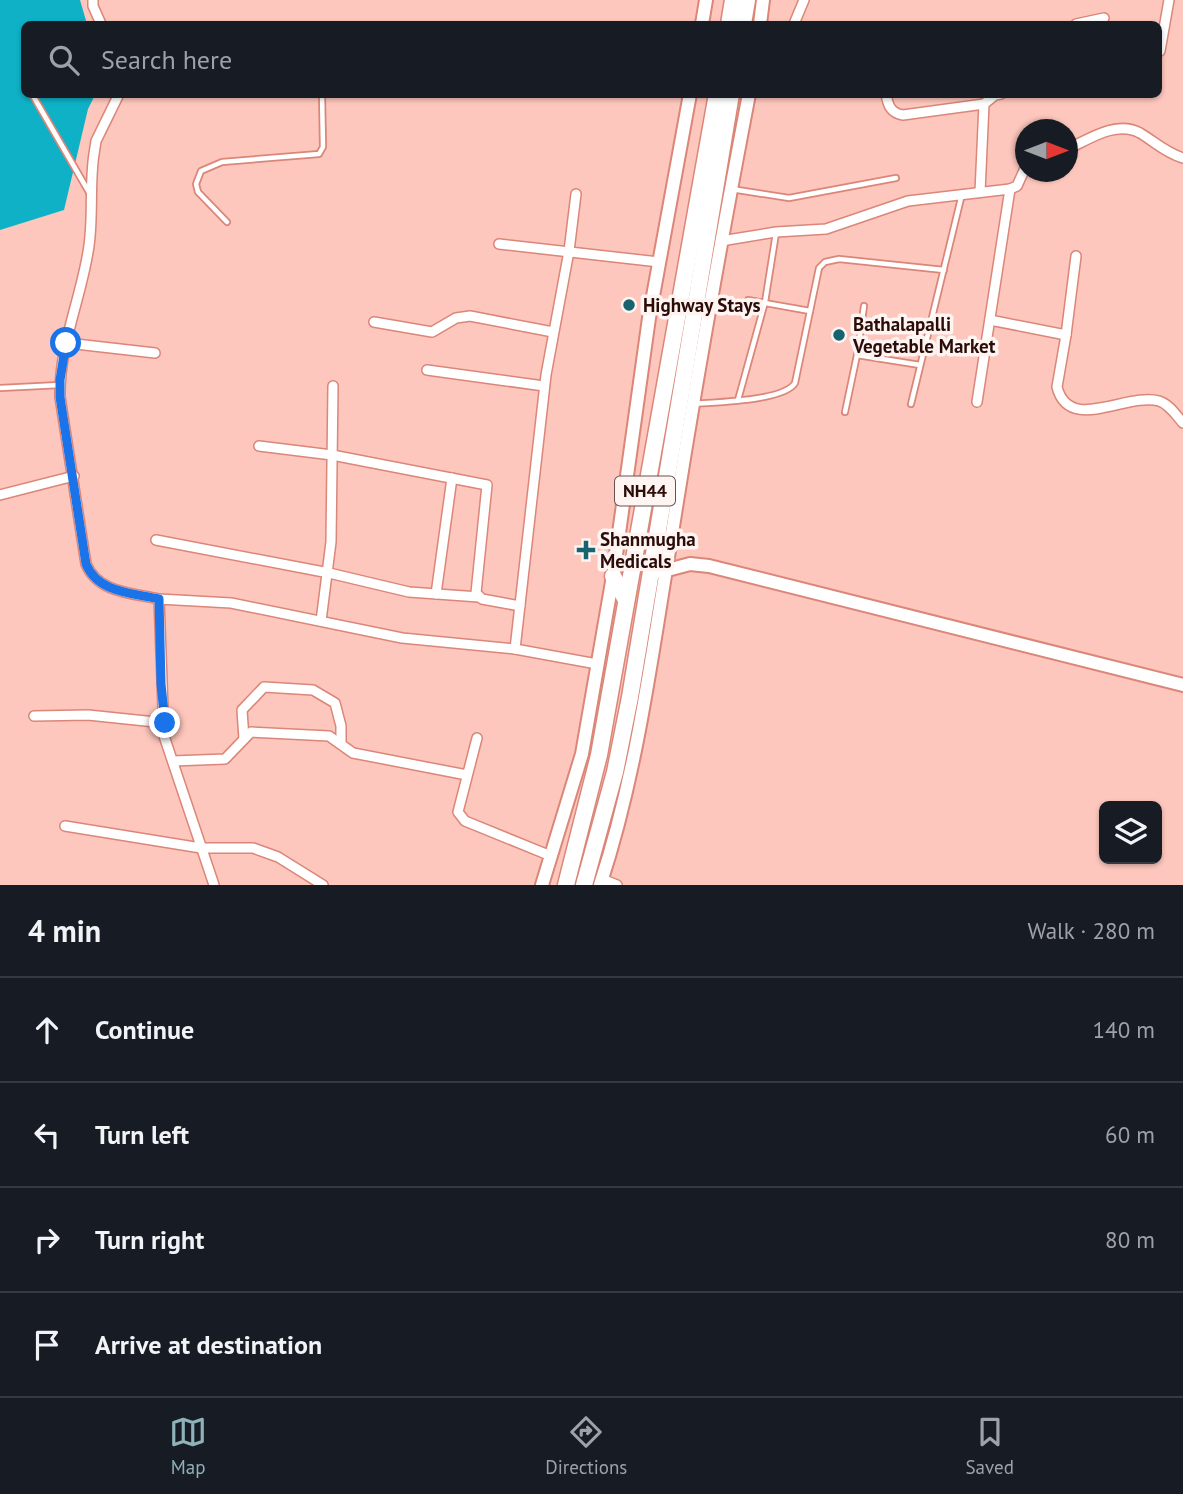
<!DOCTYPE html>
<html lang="en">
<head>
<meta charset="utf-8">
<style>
  body { margin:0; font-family:"PT Sans",sans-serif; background:#20242c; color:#f1f3f6 }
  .controls { position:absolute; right:21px; bottom:21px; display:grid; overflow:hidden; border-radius:10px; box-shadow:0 2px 5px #0004 }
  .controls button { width:63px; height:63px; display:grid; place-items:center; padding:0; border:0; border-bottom:2px solid #363941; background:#171b24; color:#f1f3f6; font:35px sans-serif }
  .compass { position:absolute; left:1015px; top:119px; width:63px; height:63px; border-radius:50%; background:#171b24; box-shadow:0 2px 5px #0004; rotate:90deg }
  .stop { position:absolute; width:21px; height:21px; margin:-16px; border:5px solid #1a73e8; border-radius:50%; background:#fff }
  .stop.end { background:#1a73e8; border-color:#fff; box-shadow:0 2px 7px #0008 }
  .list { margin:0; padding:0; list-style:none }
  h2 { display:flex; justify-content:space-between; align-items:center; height:91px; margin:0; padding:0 28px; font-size:30px }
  h2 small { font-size:23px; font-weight:400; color:#9ea1a6 }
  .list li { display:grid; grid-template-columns:46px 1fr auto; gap:21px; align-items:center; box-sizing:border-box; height:105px; padding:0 28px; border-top:2px solid #363941 }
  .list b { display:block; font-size:26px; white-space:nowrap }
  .list em { font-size:23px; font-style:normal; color:#9ea1a6 }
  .icon { flex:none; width:38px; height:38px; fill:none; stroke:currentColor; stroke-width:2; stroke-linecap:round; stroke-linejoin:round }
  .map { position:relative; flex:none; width:1183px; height:885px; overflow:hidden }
  .search { position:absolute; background:#171b24; box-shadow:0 2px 5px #0004; left:21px; right:21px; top:21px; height:77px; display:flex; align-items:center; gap:18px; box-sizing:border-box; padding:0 24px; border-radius:10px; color:#9ea1a6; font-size:26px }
  .sheet { height:511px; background:#171b24 }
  nav { display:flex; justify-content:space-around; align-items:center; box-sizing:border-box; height:98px; border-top:2px solid #363941; background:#171b24; font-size:19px; color:#9ea1a6 }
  nav a { display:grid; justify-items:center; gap:4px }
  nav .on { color:#8fb2b9 }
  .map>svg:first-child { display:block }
  .water { fill:#0eb1c6 }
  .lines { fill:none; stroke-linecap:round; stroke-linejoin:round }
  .lane-casing { stroke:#db8678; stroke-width:8 }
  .street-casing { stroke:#db8678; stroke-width:12 }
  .secondary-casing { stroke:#db8678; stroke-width:16 }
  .highway-casing { stroke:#db8678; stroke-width:19 }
  .lane { stroke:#fff; stroke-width:4.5 }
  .street { stroke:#fff; stroke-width:9 }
  .secondary { stroke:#fff; stroke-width:12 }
  .highway { stroke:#fff; stroke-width:16 }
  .route { stroke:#1a73e8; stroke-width:9 }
  .poi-dot { fill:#17636e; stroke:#fef4f2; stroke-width:2.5 }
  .labels { text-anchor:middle; stroke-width:7; stroke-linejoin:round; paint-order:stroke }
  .shield { fill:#fef4f2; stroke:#6a524e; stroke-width:2 }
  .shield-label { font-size:18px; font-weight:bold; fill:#2b0c08 }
  .poi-label { font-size:19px; font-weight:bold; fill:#2b0c08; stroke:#fef4f2; text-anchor:start }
</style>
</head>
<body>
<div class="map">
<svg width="1183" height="885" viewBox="0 0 1183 885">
  <rect width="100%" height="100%" fill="#fdc7bd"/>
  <path class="water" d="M 0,0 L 80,0 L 87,24 L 24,24 L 24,94 L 95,95 L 88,109 L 64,210 L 0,230 Z"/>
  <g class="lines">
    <defs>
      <g id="lane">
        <path d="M 32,94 L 90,194"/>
        <path d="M 731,189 L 789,198 L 896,178"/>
        <path d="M 227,222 L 198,192 L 196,184 L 201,171 L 222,162 L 319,154 L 323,147 L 322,94"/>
        <path d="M 748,300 L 810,311"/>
        <path d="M 857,355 L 864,306"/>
        <path d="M 0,388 L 60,385"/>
        <path d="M 738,400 L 765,302 L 776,233"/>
        <path d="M 694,404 C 716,402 784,401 795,383 L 819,268 L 825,262 L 839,259 L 944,270"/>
        <path d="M 911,404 L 962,194"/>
        <path d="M 845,412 L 857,355 L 920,365"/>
      </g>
      <g id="street">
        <path d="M 93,0 L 93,6 L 101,24"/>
        <path d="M 794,24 L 804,0"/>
        <path d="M 1076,24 L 1104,18"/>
        <path d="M 1160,51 L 1169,0"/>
        <path d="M 119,94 L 96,141 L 94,154 C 89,186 94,220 88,252 C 80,301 59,347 60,397 L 86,564 C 98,593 132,593 159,599"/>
        <path d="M 886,94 C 888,106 891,113 903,115 L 984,104"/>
        <path d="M 1068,149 C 1089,139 1117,120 1140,133 C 1155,142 1166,153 1183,158"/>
        <path d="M 980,192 L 984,104 L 995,95 L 1001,94"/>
        <path d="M 721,241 L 776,232 L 826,229 L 908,201 L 1010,189 L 1017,186 L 1026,166"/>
        <path d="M 499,244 L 659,262"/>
        <path d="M 1076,256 L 1066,335 L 1057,387 C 1069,434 1127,392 1159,401 C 1169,404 1176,415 1183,423"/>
        <path d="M 990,320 L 1066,335"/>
        <path d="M 374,322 L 432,332 L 456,318 L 470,316 L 553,332"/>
        <path d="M 67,343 L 155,353"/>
        <path d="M 427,370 L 544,386"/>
        <path d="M 977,402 L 1010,189"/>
        <path d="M 259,446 L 332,455 L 487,485 L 476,593 L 482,599 L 520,606"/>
        <path d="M 0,495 L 74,476"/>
        <path d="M 156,540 L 329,573 L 409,592 L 479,597"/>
        <path d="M 436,594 L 452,478"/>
        <path d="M 321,621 L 331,542 L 333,386"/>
        <path d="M 515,649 L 546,375 L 569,251 L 576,194"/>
        <path d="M 34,716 L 88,715 L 165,723"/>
        <path d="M 477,738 L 458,812 L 465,821 L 551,856"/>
        <path d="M 244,739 L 242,710 L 264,687 L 313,690 L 335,703 L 341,726 L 341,744"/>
        <path d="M 173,761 L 225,759 L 251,732 L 329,736 L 353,753 L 467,775"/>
        <path d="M 65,826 L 201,848 L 253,848 L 278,857 L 323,885"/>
        <path d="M 602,879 L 617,885"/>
        <path d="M 214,885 L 164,736 L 159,599 L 231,603 L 402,638 L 515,649 L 597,664"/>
      </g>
      <g id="secondary">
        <path d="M 702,24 L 706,0"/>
        <path d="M 760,24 L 763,0"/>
        <path d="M 660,572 L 690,564 L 709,566 L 1183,685"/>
        <path d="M 542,885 L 582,754 L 613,576 L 649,318 L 690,94"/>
        <path d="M 600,885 C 638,770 652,651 672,533 C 695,386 721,240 749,94"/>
      </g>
      <g id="highway">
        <path d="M 729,24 L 733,0"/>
        <path d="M 743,24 L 747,0"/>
        <path d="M 613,576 L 626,600"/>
        <path d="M 566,885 L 599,755 L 717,94"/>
        <path d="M 584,885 L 615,772 L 630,697 L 731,94"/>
      </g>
    </defs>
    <use href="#lane" class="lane-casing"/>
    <use href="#street" class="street-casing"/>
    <use href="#secondary" class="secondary-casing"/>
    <use href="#highway" class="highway-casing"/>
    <use href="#lane" class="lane"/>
    <use href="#street" class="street"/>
    <use href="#secondary" class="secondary"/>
    <use href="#highway" class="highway"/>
  </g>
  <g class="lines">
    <path class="route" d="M 66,343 L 60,380 L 60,397 L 86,564 C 98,593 132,593 159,599 L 161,684 L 165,723"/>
  </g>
  <g class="poi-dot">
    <circle cx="629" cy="305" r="7"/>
    <circle cx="839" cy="335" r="7"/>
    <path d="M582.5 539.5h7v7h7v7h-7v7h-7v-7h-7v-7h7z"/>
  </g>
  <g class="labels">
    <rect class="shield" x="615" y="476.5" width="60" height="29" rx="5"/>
    <g class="shield-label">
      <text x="645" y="497">NH44</text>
    </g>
    <g class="poi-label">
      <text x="643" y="312">Highway Stays</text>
      <text x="853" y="331">Bathalapalli<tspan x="853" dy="22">Vegetable Market</tspan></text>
      <text x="600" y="546">Shanmugha<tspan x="600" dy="22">Medicals</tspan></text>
    </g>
  </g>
</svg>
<div class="controls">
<button><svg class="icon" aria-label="layers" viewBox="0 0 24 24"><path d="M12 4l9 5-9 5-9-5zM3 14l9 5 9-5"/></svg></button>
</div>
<svg class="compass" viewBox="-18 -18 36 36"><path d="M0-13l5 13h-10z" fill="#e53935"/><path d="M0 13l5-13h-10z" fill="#9ea1a6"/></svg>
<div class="stop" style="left:66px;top:343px"></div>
<div class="stop end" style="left:165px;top:723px"></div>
<div class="search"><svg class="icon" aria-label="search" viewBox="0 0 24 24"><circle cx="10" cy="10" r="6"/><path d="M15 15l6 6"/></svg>Search here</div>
</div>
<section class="sheet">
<h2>4 min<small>Walk · 280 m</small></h2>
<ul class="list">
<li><svg class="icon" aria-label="ahead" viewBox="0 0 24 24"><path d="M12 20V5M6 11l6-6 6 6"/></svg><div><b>Continue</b></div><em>140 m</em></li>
<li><svg class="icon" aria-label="left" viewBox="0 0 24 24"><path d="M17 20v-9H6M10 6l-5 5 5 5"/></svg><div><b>Turn left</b></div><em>60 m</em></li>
<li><svg class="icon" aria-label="right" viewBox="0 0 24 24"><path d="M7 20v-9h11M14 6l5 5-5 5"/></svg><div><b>Turn right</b></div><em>80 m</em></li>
<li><svg class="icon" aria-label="arrive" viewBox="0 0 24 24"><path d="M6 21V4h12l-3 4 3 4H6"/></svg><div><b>Arrive at destination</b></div></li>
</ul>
</section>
<nav>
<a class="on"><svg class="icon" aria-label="map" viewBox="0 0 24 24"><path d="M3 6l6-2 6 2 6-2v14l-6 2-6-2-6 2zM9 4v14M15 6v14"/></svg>Map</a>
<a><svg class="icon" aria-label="directions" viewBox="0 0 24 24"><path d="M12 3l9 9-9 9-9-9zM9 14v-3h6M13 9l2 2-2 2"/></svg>Directions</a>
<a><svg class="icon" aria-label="saved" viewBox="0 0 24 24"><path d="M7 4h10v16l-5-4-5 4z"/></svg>Saved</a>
</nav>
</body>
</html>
